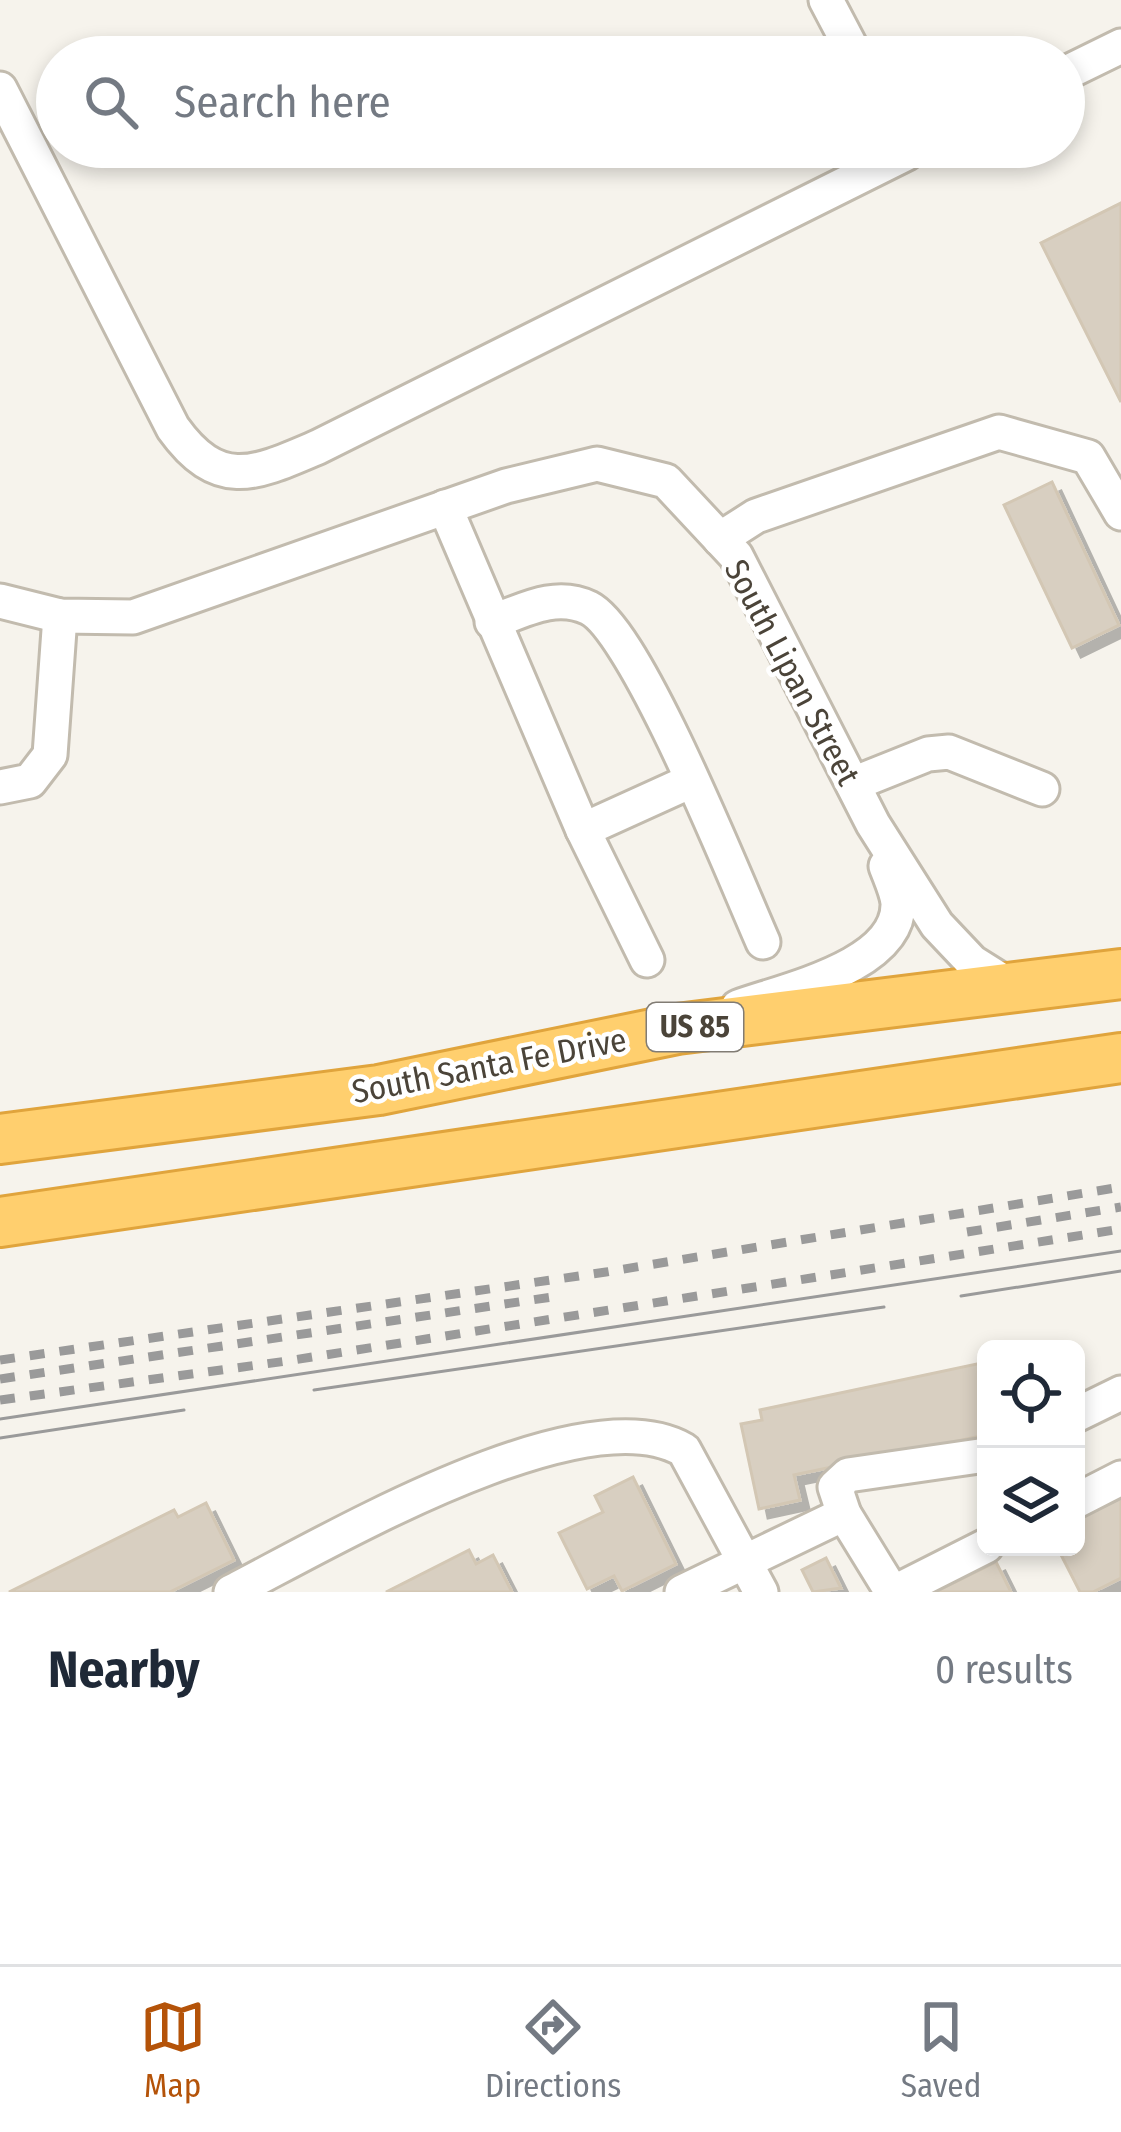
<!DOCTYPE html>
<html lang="en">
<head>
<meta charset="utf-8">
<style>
  body { margin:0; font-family:"Fira Sans Condensed",sans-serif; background:#f2f2f3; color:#1f2937 }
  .controls { position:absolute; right:36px; bottom:36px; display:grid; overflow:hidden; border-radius:18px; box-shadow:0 6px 18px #0003 }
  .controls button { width:108px; height:108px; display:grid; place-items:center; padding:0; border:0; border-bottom:3px solid #e0e1e3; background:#fff; color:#1f2937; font:60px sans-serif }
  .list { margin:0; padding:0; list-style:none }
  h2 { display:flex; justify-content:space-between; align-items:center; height:156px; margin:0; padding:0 48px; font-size:51px }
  h2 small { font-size:39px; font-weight:400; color:#747a83 }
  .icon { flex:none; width:66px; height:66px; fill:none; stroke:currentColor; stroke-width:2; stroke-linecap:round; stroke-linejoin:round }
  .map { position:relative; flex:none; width:1121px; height:1592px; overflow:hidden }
  .search { position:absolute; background:#fff; box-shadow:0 6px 18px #0003; left:36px; right:36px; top:36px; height:132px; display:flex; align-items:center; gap:30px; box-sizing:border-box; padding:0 42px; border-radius:66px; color:#747a83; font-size:45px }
  .sheet { height:372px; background:#fff }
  nav { display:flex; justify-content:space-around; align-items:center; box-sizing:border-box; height:168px; border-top:3px solid #e0e1e3; background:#fff; font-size:33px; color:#747a83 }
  nav a { display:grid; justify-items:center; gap:6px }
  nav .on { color:#b45309 }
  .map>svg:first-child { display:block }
  .building { fill:#d8cfc1; stroke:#d3c7b4; stroke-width:3; filter:url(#shadow) }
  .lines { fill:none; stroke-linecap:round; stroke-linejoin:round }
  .minor-casing { stroke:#c2bbae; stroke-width:39 }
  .highway-casing { stroke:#e0a43c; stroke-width:54 }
  .minor { stroke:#fff; stroke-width:33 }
  .highway { stroke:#ffcf6e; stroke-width:48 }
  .tram { stroke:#9a9a9a; stroke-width:3 }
  .rail { stroke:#9a9a9a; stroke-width:9; stroke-dasharray:15 15; stroke-linecap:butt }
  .labels { text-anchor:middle; stroke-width:9; stroke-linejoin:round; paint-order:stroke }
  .shield { fill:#fff; stroke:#817c74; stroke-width:3 }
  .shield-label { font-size:30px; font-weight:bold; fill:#4b4439 }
  .street-label { font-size:33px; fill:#4b4439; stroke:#fff }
</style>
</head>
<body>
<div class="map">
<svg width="1121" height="1592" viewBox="0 0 1121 1592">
  <defs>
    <filter id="shadow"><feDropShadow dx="9" dy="9" stdDeviation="0" flood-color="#0004"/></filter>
  </defs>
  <rect width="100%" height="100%" fill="#f6f3ec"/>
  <g class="building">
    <path d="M 1121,203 L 1121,402 L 1041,243 Z"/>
    <path d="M 1052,482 L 1119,625 L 1072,648 L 1004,505 Z"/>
    <path d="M 986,1362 L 986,1435 L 794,1475 L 800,1500 L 759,1509 L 741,1424 L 762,1420 L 760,1410 Z"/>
    <path d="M 633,1477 L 676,1564 L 622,1591 L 614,1576 L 587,1589 L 559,1533 L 603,1512 L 595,1496 Z"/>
    <path d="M 1121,1498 L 1121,1578 L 1093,1592 L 1080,1592 L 1057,1547 L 1076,1547 L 1076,1520 Z"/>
    <path d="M 206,1503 L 234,1560 L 170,1592 L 9,1592 L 174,1510 L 178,1517 Z"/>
    <path d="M 469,1550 L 476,1564 L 493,1555 L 512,1592 L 386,1592 Z"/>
    <path d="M 826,1558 L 841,1588 L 813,1592 L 802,1570 Z"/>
    <path d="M 996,1562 L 1011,1592 L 935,1592 Z"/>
  </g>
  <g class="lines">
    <defs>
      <g id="minor">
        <path d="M 826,0 L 856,57"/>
        <path d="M 1064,74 L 1121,46"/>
        <path d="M 0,89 L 173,428 C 219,492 255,474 318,447 L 907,153"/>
        <path d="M 445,507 L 583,830 L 647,960"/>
        <path d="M 720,539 L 756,516 L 999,432 L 1088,457 L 1121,513"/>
        <path d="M 0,601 L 60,616 L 133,617 L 506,486 L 597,464 L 666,481 L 736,556 L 873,824 L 937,925 L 972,962 L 1015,989"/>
        <path d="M 492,622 C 524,610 556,592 589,608 C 637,632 736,881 763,942"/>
        <path d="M 853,784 L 928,754 L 949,752 L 1042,789"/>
        <path d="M 0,787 L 30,781 L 50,755 L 60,616"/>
        <path d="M 583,830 L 691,781"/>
        <path d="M 738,1007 C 785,990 900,966 898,903 C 897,892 890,877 886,866"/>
        <path d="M 1076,1415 L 1121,1393"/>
        <path d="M 1076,1501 L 1121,1478"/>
        <path d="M 231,1592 C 327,1543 583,1391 684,1450 L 761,1592"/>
        <path d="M 682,1592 L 844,1514"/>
        <path d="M 892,1592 L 844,1514 L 835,1487 L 848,1475 L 986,1455"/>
        <path d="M 895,1592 L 986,1546"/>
      </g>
      <g id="highway">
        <path d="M 0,1139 L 379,1090 L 677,1029 L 1121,974"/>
        <path d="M 0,1222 L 1121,1058"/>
      </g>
    </defs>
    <use href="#minor" class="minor-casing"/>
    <use href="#highway" class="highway-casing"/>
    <use href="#minor" class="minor"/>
    <use href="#highway" class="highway"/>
    <g class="tram">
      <path d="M 961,1296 L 1121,1271"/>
      <path d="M 314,1390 L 884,1307"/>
      <path d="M 0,1419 L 1121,1251"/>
      <path d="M 0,1438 L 184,1410"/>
    </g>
    <g class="rail">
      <path d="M 967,1232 L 1121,1207"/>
      <path d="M 0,1360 L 606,1272 L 1121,1187"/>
      <path d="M 0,1379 L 552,1297"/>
      <path d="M 0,1400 L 287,1361 L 1121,1229"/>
    </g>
  </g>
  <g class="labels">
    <rect class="shield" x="647" y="1003" width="96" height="48" rx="9"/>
    <g class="shield-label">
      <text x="695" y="1037">US 85</text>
    </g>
    <g class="street-label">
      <text transform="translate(793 672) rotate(62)" y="12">South Lipan Street</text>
      <text transform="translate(489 1065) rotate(-11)" y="12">South Santa Fe Drive</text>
    </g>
  </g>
</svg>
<div class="controls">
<button><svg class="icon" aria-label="locate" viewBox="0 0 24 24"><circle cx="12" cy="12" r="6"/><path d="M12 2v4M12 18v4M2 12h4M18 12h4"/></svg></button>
<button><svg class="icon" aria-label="layers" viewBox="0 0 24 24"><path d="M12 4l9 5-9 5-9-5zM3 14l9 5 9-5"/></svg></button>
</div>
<div class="search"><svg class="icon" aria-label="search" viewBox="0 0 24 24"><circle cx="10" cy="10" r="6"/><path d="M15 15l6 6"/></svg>Search here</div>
</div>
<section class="sheet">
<h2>Nearby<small>0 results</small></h2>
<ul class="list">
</ul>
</section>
<nav>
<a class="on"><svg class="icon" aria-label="map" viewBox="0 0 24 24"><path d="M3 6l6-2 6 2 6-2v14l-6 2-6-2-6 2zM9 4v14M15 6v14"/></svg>Map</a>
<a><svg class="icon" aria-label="directions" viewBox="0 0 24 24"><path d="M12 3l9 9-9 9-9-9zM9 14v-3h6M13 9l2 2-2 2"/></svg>Directions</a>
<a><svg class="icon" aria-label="saved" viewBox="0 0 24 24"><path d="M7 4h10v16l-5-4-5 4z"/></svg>Saved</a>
</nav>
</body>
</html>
